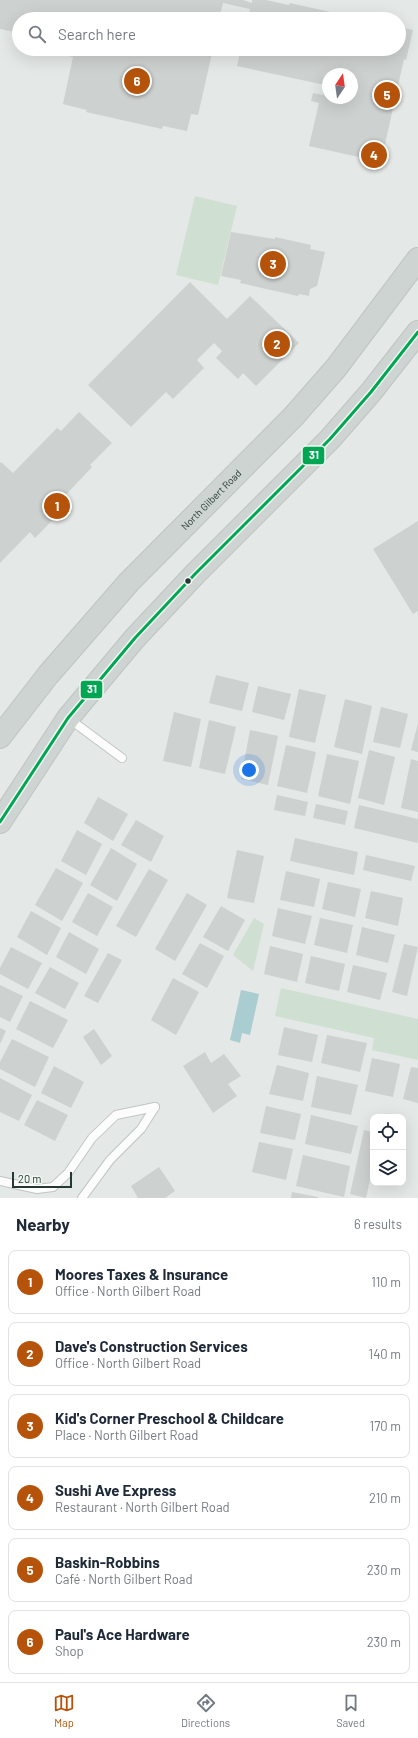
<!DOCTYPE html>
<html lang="en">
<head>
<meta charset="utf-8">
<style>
  body { margin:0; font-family:Barlow,sans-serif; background:#f6f6f7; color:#1f2937 }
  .controls { position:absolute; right:12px; bottom:12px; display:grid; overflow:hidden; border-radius:8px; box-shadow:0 4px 16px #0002 }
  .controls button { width:36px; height:36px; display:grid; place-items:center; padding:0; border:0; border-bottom:1px solid #e0e1e3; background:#fff; color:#1f2937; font:20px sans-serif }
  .compass { position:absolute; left:322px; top:68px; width:36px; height:36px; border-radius:50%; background:#fff; box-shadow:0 4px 16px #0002; rotate:13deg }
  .scale { position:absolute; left:12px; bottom:10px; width:60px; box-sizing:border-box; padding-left:4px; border:2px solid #243933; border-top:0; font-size:11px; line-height:14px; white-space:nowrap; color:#243933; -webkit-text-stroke:3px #f2f7f4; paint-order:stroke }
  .you { position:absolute; left:249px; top:770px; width:14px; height:14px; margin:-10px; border:3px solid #fff; border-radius:50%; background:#1a73e8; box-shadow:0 0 0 6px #1a73e833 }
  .badge { display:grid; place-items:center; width:26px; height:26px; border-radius:50%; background:#b45309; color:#fff; font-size:13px; font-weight:700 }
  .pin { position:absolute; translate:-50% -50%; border:2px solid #fff; box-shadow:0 1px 4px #0006 }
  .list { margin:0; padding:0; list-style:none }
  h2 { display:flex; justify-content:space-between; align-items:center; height:52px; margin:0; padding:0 16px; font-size:17px }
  h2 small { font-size:13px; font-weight:400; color:#747a83 }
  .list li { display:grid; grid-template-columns:26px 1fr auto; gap:12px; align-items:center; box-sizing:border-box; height:64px; margin:0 8px 8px; padding:0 8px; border:1px solid #e0e1e3; border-radius:8px }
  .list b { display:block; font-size:15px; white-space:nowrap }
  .list p { margin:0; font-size:13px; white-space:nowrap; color:#747a83 }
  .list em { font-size:13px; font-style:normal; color:#747a83 }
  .icon { flex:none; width:22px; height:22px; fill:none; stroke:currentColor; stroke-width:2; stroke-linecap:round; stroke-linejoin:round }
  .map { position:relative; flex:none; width:418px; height:1198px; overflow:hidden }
  .search { position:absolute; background:#fff; box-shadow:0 4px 16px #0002; left:12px; right:12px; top:12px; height:44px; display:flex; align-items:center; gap:10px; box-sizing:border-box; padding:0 14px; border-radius:22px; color:#747a83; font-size:15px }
  .sheet { height:484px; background:#fff }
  nav { display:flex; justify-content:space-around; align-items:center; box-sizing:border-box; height:56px; border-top:1px solid #e0e1e3; background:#fff; font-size:11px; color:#747a83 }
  nav a { display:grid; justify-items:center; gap:2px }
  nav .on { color:#b45309 }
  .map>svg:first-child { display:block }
  .green { fill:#cfe0d3 }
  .water { fill:#aacdd1 }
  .building { fill:#cdd1cf; fill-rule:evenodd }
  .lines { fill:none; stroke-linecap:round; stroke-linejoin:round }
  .lane-casing { stroke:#c1c5c3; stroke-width:10 }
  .primary-casing { stroke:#bdc4c2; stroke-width:24 }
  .lane { stroke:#fbfcfb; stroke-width:8 }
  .primary { stroke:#ced4d2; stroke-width:22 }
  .bus-1-casing { stroke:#f2f7f4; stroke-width:6 }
  .bus-1 { stroke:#00a651; stroke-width:3 }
  .bus-dot { fill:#243933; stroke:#f2f7f4; stroke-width:1.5 }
  .labels { text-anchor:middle; stroke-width:3; stroke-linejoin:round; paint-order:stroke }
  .street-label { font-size:10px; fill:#243933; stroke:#f2f7f4 }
  .line-badge { stroke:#f2f7f4; stroke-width:1.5 }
  .badge-label { font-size:11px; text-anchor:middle; font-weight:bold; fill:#fff }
</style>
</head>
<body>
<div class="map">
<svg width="418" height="1198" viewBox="0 0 418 1198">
  <rect width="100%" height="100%" fill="#e4e8e6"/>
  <g class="green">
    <path d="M 195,196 L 237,206 L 218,285 L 176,275 Z"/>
    <path d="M 254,918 L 264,924 L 253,971 L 233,955 Z"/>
    <path d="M 281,988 L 418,1019 L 418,1060 L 372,1050 L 374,1038 L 275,1016 Z"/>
  </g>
  <path class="water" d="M 241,990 L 259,994 L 250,1035 L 242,1033 L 240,1043 L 230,1040 Z"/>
  <g class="building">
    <path d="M 0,0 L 243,0 L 252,3 L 252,0 L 266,0 L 289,5 L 290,3 L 348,16 L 347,19 L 248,19 L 250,9 L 223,3 L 219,19 L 19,19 L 19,33 L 0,29 Z"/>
    <path d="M 399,27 L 413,30 L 406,60 L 404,59 L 381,162 L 309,146 L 319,103 L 311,101 L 313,93 L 323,95 L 325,85 L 237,66 L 241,49 L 399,49 ZM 328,74 L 352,74 L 352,98 L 328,98 Z"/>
    <path d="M 62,49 L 213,49 L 198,115 L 191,114 L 187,131 L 163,126 L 162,129 L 86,112 L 87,110 L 63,104 L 73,57 L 61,54 Z"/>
    <path d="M 231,232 L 275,239 L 275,237 L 311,245 L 310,249 L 325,252 L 317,286 L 310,289 L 309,296 L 299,294 L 298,296 L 240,283 L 241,280 L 221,276 Z"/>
    <path d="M 190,282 L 227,319 L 250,296 L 299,343 L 256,386 L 243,373 L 238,379 L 216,358 L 222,351 L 214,343 L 197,360 L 204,368 L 173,399 L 166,392 L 131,427 L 88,385 Z"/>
    <path d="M 79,412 L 112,443 L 90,465 L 92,467 L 60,501 L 66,506 L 35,538 L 30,532 L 0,563 L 0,463 L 1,462 L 13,473 L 57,428 L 61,431 Z"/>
    <path d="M 418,521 L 418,611 L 413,614 L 373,549 Z"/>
    <path d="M 216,675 L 249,683 L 242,711 L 209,703 Z"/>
    <path d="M 258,686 L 291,694 L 284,720 L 252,712 Z"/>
    <path d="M 299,689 L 326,695 L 315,743 L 289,737 Z"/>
    <path d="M 345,699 L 372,706 L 362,754 L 334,747 Z"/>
    <path d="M 381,707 L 408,714 L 400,748 L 373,742 Z"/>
    <path d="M 174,712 L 201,719 L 191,767 L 163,761 Z"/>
    <path d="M 209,720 L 236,727 L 225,774 L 199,768 Z"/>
    <path d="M 418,723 L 418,752 L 411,750 Z"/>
    <path d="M 250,730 L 278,736 L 268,785 L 241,779 Z"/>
    <path d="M 286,745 L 316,752 L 307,793 L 277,786 Z"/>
    <path d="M 369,750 L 395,757 L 384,805 L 358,798 Z"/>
    <path d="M 327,754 L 359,761 L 350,804 L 318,796 Z"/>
    <path d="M 411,759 L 418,761 L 418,812 L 401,808 Z"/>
    <path d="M 277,795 L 308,802 L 305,816 L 274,810 Z"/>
    <path d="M 98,797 L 128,814 L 113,841 L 84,823 Z"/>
    <path d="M 316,804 L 348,811 L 345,825 L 313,818 Z"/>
    <path d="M 359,805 L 418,819 L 418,843 L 354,828 Z"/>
    <path d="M 136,820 L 164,836 L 151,862 L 121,845 Z"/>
    <path d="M 77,830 L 102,844 L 86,875 L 61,861 Z"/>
    <path d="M 295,838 L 358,852 L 354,875 L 290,861 Z"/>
    <path d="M 111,848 L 137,864 L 117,901 L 90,885 Z"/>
    <path d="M 237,850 L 264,856 L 254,903 L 227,898 Z"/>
    <path d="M 366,855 L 415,866 L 411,881 L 363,870 Z"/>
    <path d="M 56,868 L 83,883 L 62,921 L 35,905 Z"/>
    <path d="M 149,869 L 168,880 L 136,937 L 116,926 Z"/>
    <path d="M 286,871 L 320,879 L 314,907 L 280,900 Z"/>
    <path d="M 328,882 L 361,889 L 355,917 L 322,909 Z"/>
    <path d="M 371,891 L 403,898 L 398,926 L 365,918 Z"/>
    <path d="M 88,893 L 113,907 L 97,936 L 72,922 Z"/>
    <path d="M 187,893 L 207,905 L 175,961 L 155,949 Z"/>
    <path d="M 221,906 L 245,920 L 228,951 L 203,937 Z"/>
    <path d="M 278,908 L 312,916 L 305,944 L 272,936 Z"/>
    <path d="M 31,911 L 61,928 L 47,955 L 17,937 Z"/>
    <path d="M 320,918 L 353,925 L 347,953 L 314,945 Z"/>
    <path d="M 362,927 L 395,935 L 388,963 L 356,955 Z"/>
    <path d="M 69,932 L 99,949 L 86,974 L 56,957 Z"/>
    <path d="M 200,943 L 224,956 L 207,988 L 182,974 Z"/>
    <path d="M 404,944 L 418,947 L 407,996 L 392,992 Z"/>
    <path d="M 270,946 L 303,954 L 297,982 L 264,974 Z"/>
    <path d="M 11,947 L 42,963 L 28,989 L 0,974 L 0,968 Z"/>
    <path d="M 108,953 L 122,960 L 98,1003 L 84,996 Z"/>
    <path d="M 311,956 L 345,964 L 339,991 L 305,983 Z"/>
    <path d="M 353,965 L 387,973 L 380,1000 L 347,992 Z"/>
    <path d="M 50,967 L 79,983 L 65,1009 L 35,993 Z"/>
    <path d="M 173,978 L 199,992 L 176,1035 L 151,1020 Z"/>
    <path d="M 0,985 L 23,996 L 10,1022 L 0,1017 Z"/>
    <path d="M 30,1001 L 68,1020 L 53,1048 L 16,1029 Z"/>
    <path d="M 284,1027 L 318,1035 L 312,1062 L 278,1055 Z"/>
    <path d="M 0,1028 L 6,1031 L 0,1044 Z"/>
    <path d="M 94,1029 L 112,1056 L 101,1065 L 83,1037 Z"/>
    <path d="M 327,1035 L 367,1043 L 360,1072 L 321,1063 Z"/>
    <path d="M 12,1039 L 49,1057 L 35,1087 L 0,1069 L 0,1062 Z"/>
    <path d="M 205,1052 L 211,1063 L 224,1054 L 241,1076 L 228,1084 L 237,1096 L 213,1113 L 183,1066 Z"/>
    <path d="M 372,1058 L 400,1064 L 393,1097 L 365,1091 Z"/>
    <path d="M 277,1065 L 309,1073 L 303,1101 L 269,1094 Z"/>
    <path d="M 54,1066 L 84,1082 L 71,1108 L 41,1093 Z"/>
    <path d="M 411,1067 L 418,1068 L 418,1103 L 403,1099 Z"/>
    <path d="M 317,1076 L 358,1085 L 351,1115 L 311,1107 Z"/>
    <path d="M 0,1078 L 32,1095 L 19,1121 L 0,1112 Z"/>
    <path d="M 37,1100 L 68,1115 L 55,1141 L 24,1125 Z"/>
    <path d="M 266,1106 L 301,1114 L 295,1140 L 260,1133 Z"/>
    <path d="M 311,1115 L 358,1126 L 351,1154 L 305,1144 Z"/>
    <path d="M 364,1130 L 373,1132 L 373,1166 L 366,1198 L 350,1194 Z"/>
    <path d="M 259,1142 L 293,1149 L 286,1180 L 252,1172 Z"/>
    <path d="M 303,1155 L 350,1166 L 344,1197 L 296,1186 Z"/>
    <path d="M 159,1167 L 175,1191 L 165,1198 L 138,1198 L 131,1186 Z"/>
    <path d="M 292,1192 L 318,1197 L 318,1198 L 291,1198 Z"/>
  </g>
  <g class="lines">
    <defs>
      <g id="lane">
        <path d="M 68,718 L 122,758"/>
        <path d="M 0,1181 L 37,1189 L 53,1187 L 68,1173 L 92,1138 L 116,1115 L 155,1107"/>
        <path d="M 82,1198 L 110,1160 L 141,1129 L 155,1107"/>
      </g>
      <g id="primary">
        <path id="s1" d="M 0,737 L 48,675 L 129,582 L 293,417 L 336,368 L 418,259"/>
        <path d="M 0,822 L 68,718 L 135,638 L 195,574 L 330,439 L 371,392 L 418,332"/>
      </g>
    </defs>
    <use href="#lane" class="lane-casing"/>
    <use href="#primary" class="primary-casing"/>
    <use href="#lane" class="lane"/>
    <use href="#primary" class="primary"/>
    <defs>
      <path id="bus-1" d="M 0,822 L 68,718 L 135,638 L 195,574 L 330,439 L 371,392 L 418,332"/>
    </defs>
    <use href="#bus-1" class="bus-1-casing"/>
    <use href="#bus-1" class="bus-1"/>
  </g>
  <circle class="bus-dot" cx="188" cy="581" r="3.5"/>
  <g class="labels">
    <g class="street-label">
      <text dy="4" stroke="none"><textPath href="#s1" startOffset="318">North Gilbert Road</textPath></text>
    </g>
  </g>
  <g class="line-badge">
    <rect x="302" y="446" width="23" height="19" rx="4" fill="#00a651"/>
    <rect x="80" y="680" width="23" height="19" rx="4" fill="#00a651"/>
  </g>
  <g class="badge-label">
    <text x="314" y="459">31</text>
    <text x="92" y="693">31</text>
  </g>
</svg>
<div class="controls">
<button><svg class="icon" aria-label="locate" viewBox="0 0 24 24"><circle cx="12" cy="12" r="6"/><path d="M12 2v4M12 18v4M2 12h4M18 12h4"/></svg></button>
<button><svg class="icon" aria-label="layers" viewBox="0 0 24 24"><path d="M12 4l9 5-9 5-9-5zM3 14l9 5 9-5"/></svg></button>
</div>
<svg class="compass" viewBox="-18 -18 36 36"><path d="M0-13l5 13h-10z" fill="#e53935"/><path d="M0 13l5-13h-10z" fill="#747a83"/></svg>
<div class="scale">20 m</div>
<div class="you"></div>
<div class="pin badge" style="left:57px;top:506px">1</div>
<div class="pin badge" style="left:277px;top:344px">2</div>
<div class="pin badge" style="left:273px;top:264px">3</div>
<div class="pin badge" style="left:374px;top:155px">4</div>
<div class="pin badge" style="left:387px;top:95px">5</div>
<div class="pin badge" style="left:137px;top:81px">6</div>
<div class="search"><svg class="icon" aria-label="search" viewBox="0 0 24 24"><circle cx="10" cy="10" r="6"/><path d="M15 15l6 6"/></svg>Search here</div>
</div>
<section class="sheet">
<h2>Nearby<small>6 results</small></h2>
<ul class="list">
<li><span class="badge">1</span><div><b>Moores Taxes &amp; Insurance</b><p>Office · North Gilbert Road</p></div><em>110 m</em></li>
<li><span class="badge">2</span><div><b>Dave's Construction Services</b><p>Office · North Gilbert Road</p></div><em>140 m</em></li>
<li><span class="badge">3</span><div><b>Kid's Corner Preschool &amp; Childcare</b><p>Place · North Gilbert Road</p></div><em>170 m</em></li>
<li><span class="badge">4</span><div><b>Sushi Ave Express</b><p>Restaurant · North Gilbert Road</p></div><em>210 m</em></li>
<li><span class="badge">5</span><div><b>Baskin-Robbins</b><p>Café · North Gilbert Road</p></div><em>230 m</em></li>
<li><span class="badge">6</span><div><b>Paul's Ace Hardware</b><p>Shop</p></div><em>230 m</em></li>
</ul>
</section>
<nav>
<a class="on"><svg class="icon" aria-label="map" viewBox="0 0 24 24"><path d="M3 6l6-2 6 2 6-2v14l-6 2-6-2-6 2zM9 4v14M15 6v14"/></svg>Map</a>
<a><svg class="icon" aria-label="directions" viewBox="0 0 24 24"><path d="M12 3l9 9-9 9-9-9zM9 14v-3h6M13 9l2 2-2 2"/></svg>Directions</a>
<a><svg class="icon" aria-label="saved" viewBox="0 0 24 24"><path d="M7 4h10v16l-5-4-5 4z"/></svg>Saved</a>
</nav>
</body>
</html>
